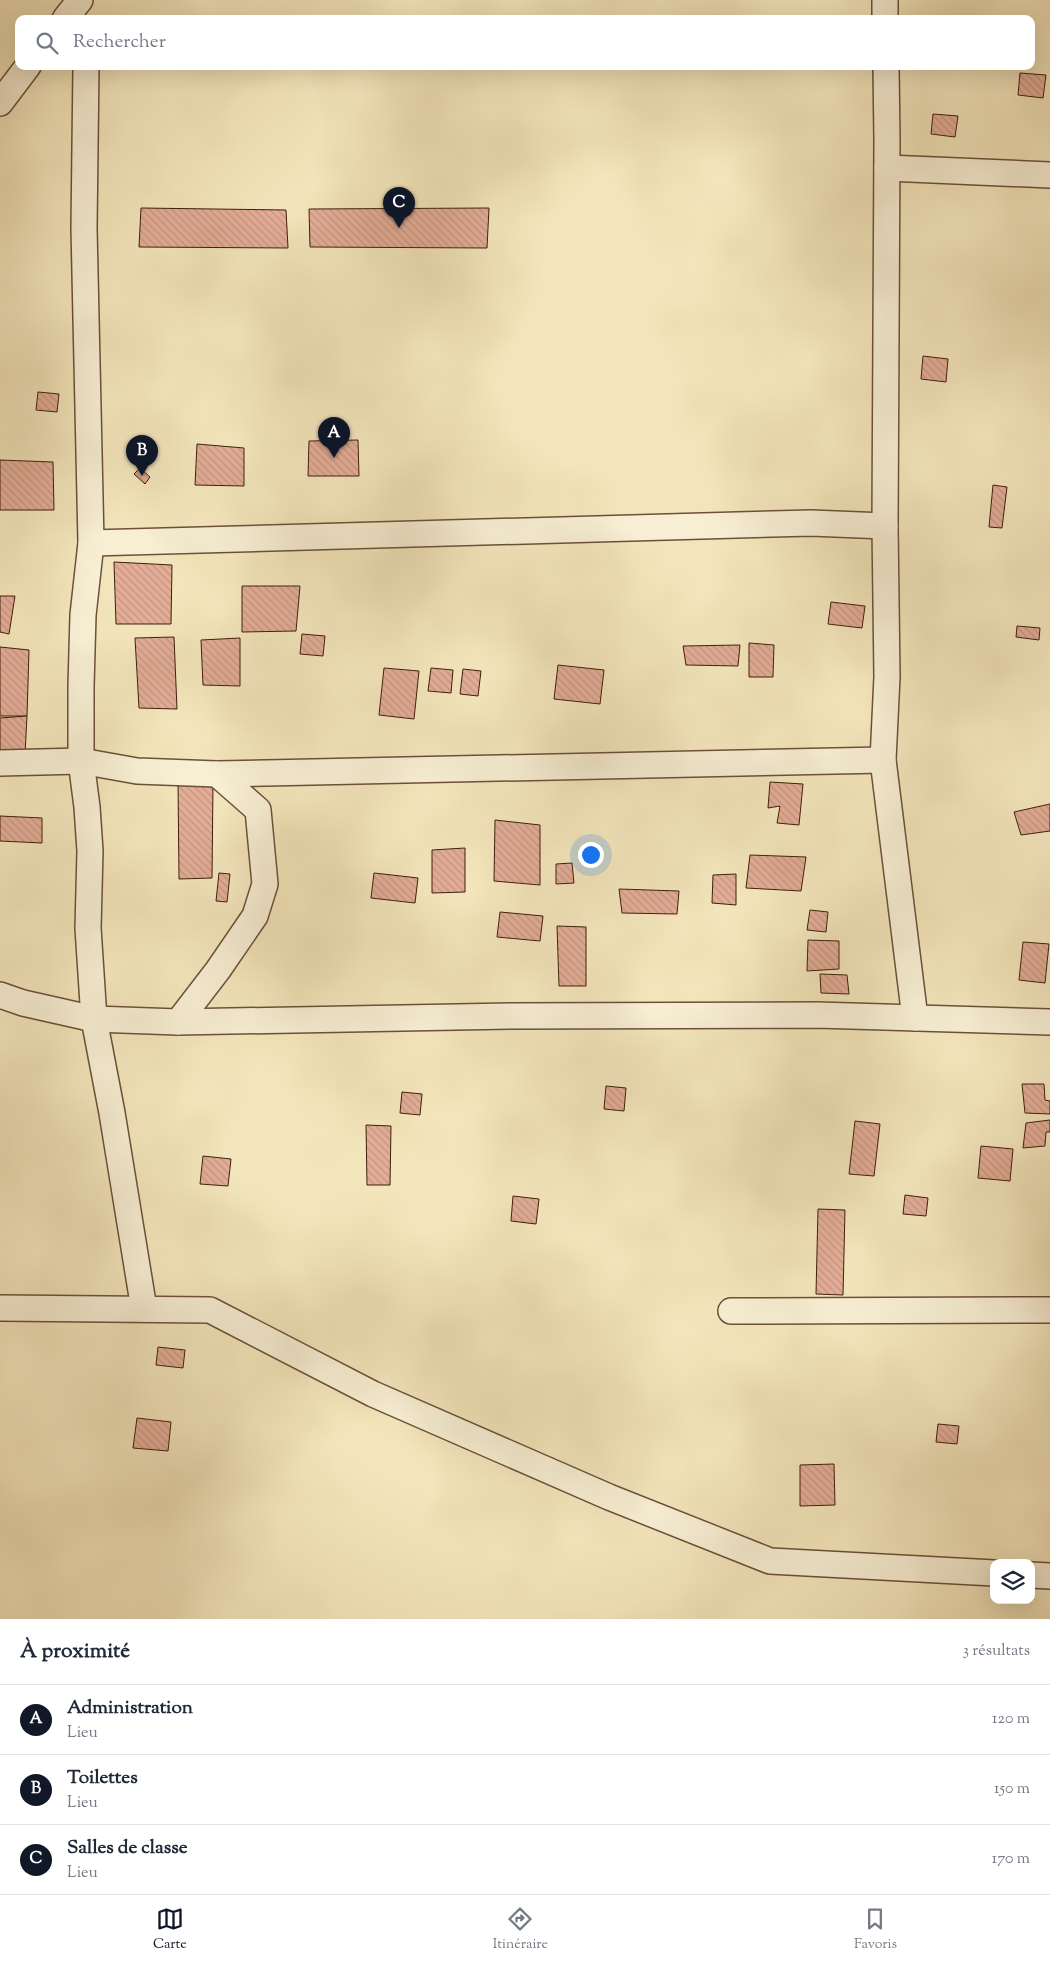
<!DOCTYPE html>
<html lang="fr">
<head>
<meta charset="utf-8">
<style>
  body { margin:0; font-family:"Sorts Mill Goudy",serif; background:#f2f2f3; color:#1f2937 }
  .controls { position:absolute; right:15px; bottom:15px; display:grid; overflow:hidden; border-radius:10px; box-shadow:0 5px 20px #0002 }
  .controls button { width:45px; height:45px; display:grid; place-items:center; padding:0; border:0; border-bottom:1px solid #e0e1e3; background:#fff; color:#1f2937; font:25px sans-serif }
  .you { position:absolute; left:590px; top:854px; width:18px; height:18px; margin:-12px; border:4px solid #fff; border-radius:50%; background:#1a73e8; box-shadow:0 0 0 8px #1a73e833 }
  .badge { display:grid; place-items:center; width:32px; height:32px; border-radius:50%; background:#111827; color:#fff; font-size:16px; font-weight:700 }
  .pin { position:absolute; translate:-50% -41px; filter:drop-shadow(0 1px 2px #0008) }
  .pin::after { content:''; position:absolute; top:26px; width:18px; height:15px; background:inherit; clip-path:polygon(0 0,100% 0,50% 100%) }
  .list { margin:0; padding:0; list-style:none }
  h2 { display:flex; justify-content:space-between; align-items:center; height:65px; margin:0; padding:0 20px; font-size:21px }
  h2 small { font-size:16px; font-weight:400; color:#747a83 }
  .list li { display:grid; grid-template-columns:32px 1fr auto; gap:15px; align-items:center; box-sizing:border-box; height:70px; padding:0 20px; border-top:1px solid #e0e1e3 }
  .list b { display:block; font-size:19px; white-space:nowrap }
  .list p { margin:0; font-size:16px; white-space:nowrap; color:#747a83 }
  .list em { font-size:16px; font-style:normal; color:#747a83 }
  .icon { flex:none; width:28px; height:28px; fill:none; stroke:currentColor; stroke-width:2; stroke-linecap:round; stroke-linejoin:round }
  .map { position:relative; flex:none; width:1050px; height:1619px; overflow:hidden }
  .search { position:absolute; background:#fff; box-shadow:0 5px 20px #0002; left:15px; right:15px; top:15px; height:55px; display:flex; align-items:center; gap:12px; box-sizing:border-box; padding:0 18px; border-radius:10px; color:#747a83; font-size:19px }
  .sheet { height:275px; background:#fff }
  nav { display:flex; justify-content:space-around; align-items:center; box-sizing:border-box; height:70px; border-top:1px solid #e0e1e3; background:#fff; font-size:14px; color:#747a83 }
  nav a { display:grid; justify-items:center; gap:2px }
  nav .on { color:#111827 }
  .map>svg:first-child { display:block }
  .building { fill:url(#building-back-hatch); stroke:#3f1e0c }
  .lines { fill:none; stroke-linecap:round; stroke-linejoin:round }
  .minor-casing { stroke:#6c5038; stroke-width:28 }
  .minor { stroke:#f7eed3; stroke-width:25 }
</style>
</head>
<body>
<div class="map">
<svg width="1050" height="1619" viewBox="0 0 1050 1619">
  <defs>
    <pattern id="building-back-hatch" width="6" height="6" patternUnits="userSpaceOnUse" patternTransform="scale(1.25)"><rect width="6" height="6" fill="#e3ad97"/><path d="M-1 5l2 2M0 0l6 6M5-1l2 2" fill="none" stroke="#c49481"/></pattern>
  </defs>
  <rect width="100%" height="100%" fill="#f3e5bb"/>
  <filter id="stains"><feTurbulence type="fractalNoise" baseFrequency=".004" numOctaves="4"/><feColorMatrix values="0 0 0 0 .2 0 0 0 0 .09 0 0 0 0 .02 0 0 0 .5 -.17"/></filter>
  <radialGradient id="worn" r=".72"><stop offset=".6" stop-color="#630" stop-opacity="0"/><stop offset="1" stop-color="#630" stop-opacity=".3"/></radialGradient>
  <g class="building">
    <path d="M 1020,73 L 1046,75 L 1043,98 L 1018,95 Z"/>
    <path d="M 933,114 L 958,116 L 955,137 L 931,134 Z"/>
    <path d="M 141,208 L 286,210 L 288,248 L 139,247 Z"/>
    <path d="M 489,208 L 487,248 L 310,247 L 309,209 Z"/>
    <path d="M 923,356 L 948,359 L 946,382 L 921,379 Z"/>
    <path d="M 38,392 L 59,394 L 57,412 L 36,410 Z"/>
    <path d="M 358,440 L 359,476 L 308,476 L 309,441 Z"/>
    <path d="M 197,444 L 244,448 L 244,486 L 195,485 Z"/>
    <path d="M 0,460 L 53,462 L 54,510 L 0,510 Z"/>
    <path d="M 140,468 L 150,477 L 145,484 L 134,474 Z"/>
    <path d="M 993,485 L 1007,487 L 1002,528 L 989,527 Z"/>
    <path d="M 114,562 L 172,565 L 171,624 L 116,624 Z"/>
    <path d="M 242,586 L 300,586 L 296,631 L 242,632 Z"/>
    <path d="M 0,596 L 15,596 L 9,634 L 0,632 Z"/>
    <path d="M 831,602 L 865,606 L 862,628 L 828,624 Z"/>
    <path d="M 1017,626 L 1040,628 L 1039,640 L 1016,637 Z"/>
    <path d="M 302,634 L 325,636 L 323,656 L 300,654 Z"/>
    <path d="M 174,637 L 177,709 L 139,708 L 135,638 Z"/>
    <path d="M 240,638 L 240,686 L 203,685 L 201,640 Z"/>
    <path d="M 749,643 L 774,645 L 773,677 L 749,677 Z"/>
    <path d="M 740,645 L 738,666 L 686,665 L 683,646 Z"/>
    <path d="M 0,647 L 29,650 L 27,716 L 0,716 Z"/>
    <path d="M 558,665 L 604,670 L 600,704 L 554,699 Z"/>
    <path d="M 384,668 L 419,671 L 414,719 L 379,715 Z"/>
    <path d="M 431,668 L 453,670 L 451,693 L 428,691 Z"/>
    <path d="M 463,669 L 481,671 L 478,696 L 460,694 Z"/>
    <path d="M 27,716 L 24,774 L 0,776 L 0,718 Z"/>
    <path d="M 178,782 L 213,783 L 212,878 L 179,879 Z"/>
    <path d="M 770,782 L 803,784 L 799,825 L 777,823 L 780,806 L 768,808 Z"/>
    <path d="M 1050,804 L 1050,831 L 1021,835 L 1014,812 Z"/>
    <path d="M 0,816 L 42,818 L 42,843 L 0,841 Z"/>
    <path d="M 495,820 L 540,825 L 540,885 L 494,881 Z"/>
    <path d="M 465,848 L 465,892 L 432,893 L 432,850 Z"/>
    <path d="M 750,855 L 806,857 L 801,891 L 746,888 Z"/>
    <path d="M 572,863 L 574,883 L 556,884 L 556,864 Z"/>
    <path d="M 219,873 L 230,874 L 227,902 L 216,901 Z"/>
    <path d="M 374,873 L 418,878 L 415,903 L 371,898 Z"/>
    <path d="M 736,874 L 736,905 L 712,903 L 713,875 Z"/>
    <path d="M 619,889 L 679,891 L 677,914 L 622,913 Z"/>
    <path d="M 810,910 L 828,912 L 826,932 L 807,930 Z"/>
    <path d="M 500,912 L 543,916 L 540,941 L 497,937 Z"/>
    <path d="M 557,926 L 586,927 L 586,986 L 559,986 Z"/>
    <path d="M 808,940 L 839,941 L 839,969 L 807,971 Z"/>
    <path d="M 1023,942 L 1049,944 L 1045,983 L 1019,980 Z"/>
    <path d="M 820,974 L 847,975 L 849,994 L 821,993 Z"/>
    <path d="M 1022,1084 L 1044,1084 L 1045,1100 L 1050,1101 L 1050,1114 L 1025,1113 Z"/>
    <path d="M 606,1086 L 626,1088 L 624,1111 L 604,1109 Z"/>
    <path d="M 402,1092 L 422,1094 L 420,1115 L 400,1113 Z"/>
    <path d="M 1050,1120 L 1050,1132 L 1046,1132 L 1045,1146 L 1023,1148 L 1026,1123 Z"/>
    <path d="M 855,1121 L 880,1124 L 874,1176 L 849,1174 Z"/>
    <path d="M 366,1125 L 391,1126 L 390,1185 L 367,1185 Z"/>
    <path d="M 981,1146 L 1013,1149 L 1010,1181 L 978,1178 Z"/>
    <path d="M 203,1156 L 231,1159 L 228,1186 L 200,1184 Z"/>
    <path d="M 905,1195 L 928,1198 L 926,1216 L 903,1214 Z"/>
    <path d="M 513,1196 L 539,1199 L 536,1224 L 511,1221 Z"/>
    <path d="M 818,1209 L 845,1210 L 843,1295 L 816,1294 Z"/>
    <path d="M 158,1347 L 185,1350 L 183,1368 L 156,1365 Z"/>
    <path d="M 137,1418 L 171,1422 L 168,1451 L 133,1448 Z"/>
    <path d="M 938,1424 L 959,1426 L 957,1444 L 936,1442 Z"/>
    <path d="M 834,1464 L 835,1505 L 800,1506 L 800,1465 Z"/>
  </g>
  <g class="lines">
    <defs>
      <g id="minor">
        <path d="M 885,0 L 885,19"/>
        <path d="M 65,19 L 80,0"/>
        <path d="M 86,66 L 84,228 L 91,543 L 83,615 L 81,686 L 81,761 L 87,807 L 90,851 L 88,928 L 94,1019 L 112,1113 L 144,1309"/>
        <path d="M 886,66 L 887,141 L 885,526 L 887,677 L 883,760 L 915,1018"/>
        <path d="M 0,103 L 28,66"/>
        <path d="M 887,168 L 1050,175"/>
        <path d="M 91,543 L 811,523 L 885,526"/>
        <path d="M 0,763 L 81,761 L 137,771 L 217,774 L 883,760"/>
        <path d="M 0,995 L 23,1003 L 94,1019 L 178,1022 L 511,1016 L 817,1015 L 1050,1022"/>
        <path d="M 178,1022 L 218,970 L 255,916 L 265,884 L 258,810 L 217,774"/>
        <path d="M 0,1308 L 210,1310 L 373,1394 L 609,1497 L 770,1561 L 994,1573"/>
        <path d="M 731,1311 L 1050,1310"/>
        <path d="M 1031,1575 L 1050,1576"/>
      </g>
    </defs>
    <use href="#minor" class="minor-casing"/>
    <use href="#minor" class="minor"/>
  </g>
  <rect width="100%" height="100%" filter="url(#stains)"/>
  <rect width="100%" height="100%" fill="url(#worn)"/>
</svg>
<div class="controls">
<button><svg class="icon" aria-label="layers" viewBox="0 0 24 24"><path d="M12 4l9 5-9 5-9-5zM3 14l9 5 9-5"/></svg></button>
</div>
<div class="you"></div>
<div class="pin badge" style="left:334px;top:458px">A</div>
<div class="pin badge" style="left:142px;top:476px">B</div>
<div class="pin badge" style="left:399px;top:228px">C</div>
<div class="search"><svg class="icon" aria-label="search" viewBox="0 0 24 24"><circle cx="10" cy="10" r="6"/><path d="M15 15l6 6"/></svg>Rechercher</div>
</div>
<section class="sheet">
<h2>À proximité<small>3 résultats</small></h2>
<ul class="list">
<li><span class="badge">A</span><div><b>Administration</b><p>Lieu</p></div><em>120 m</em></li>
<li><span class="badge">B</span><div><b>Toilettes</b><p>Lieu</p></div><em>150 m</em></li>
<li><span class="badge">C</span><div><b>Salles de classe</b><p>Lieu</p></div><em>170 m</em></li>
</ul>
</section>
<nav>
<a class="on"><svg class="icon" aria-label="map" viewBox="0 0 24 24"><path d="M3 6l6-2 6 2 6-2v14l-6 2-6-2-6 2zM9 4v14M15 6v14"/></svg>Carte</a>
<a><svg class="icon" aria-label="directions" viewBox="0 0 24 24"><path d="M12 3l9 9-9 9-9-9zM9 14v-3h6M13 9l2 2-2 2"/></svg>Itinéraire</a>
<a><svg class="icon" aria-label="saved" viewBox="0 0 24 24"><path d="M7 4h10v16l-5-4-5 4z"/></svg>Favoris</a>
</nav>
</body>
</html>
